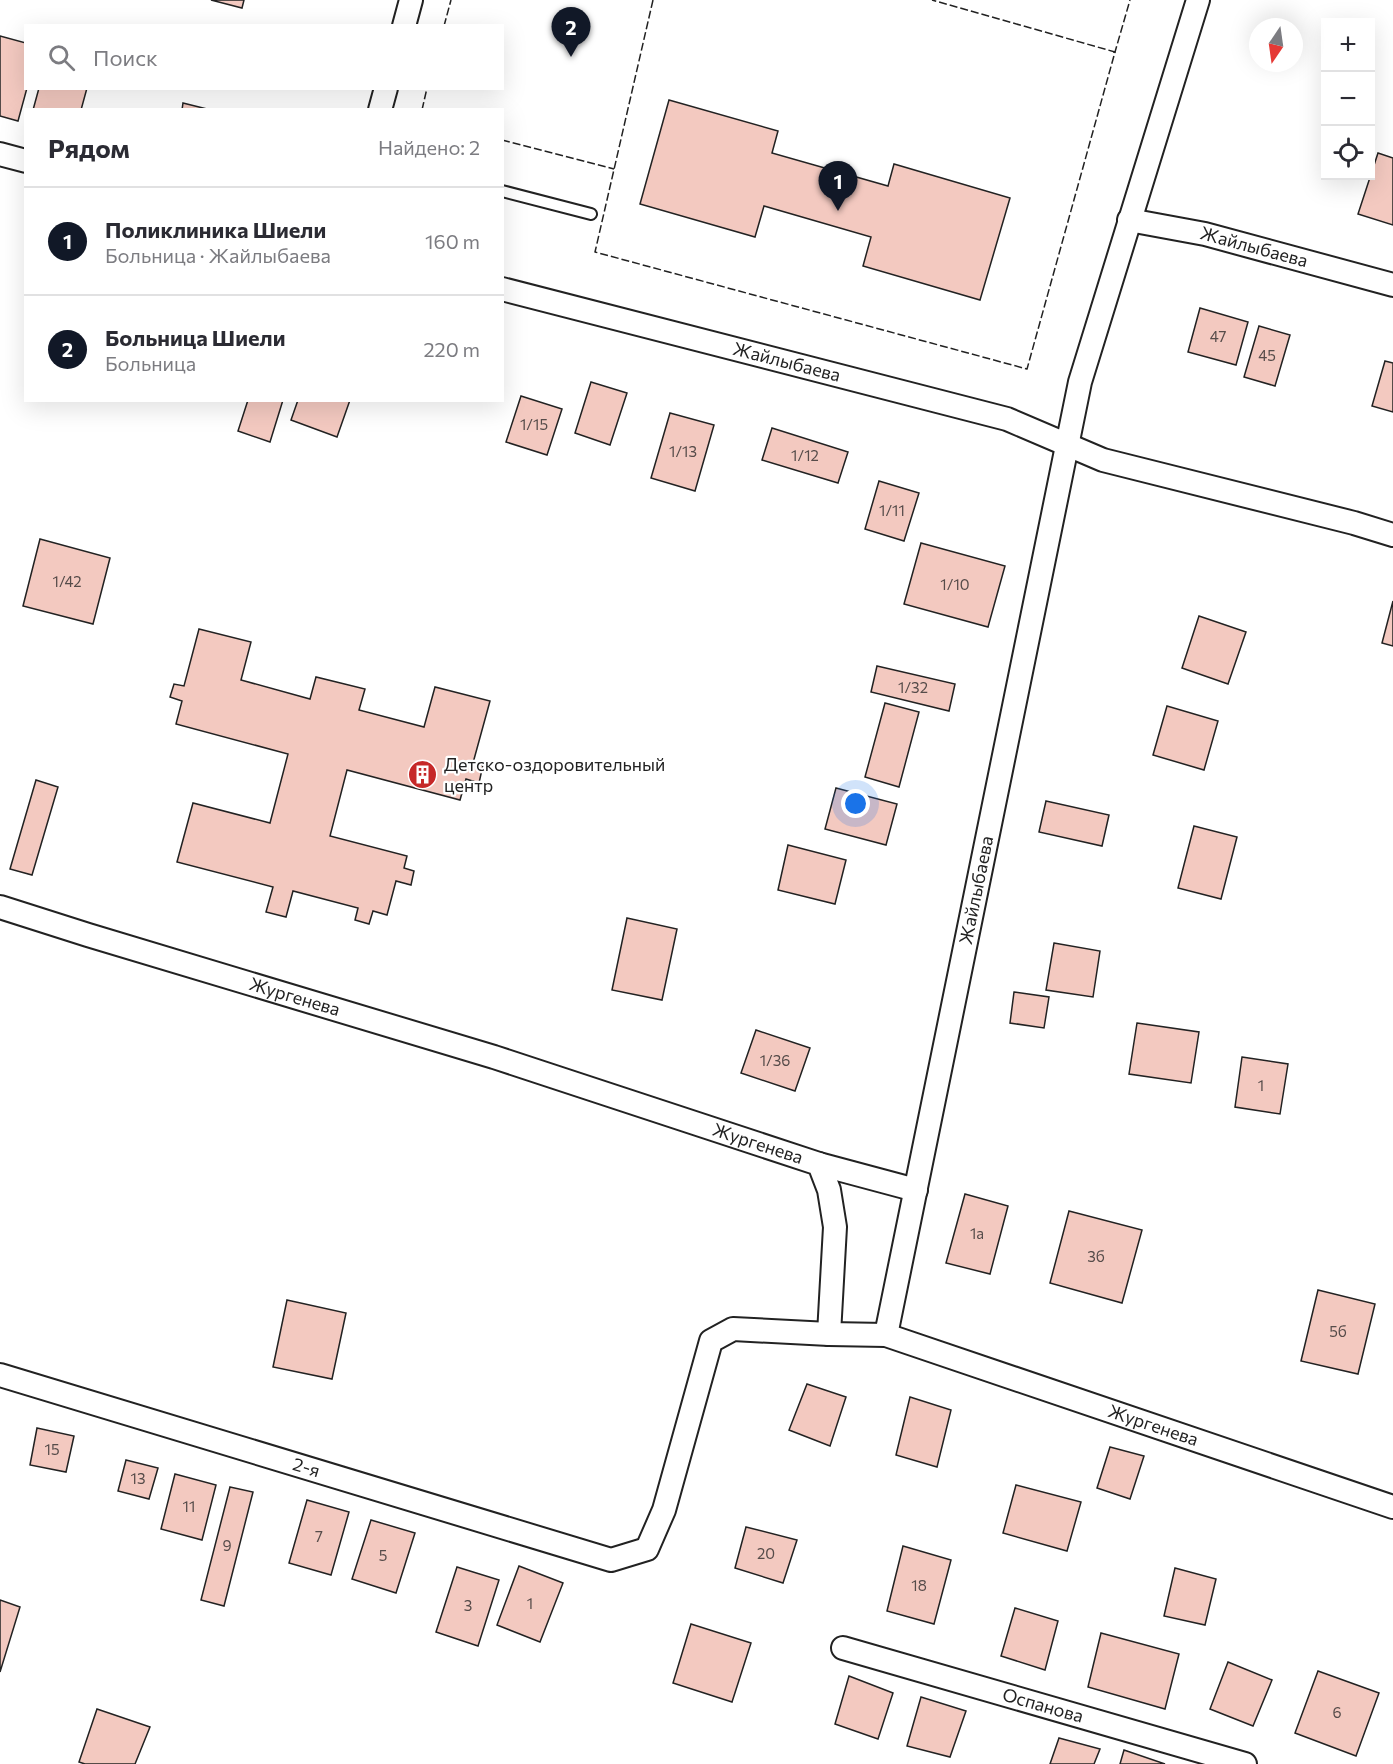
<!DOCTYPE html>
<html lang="ru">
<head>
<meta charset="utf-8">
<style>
  body { margin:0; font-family:Commissioner,sans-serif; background:#f2f2f3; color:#2b2b33 }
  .controls { position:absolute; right:18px; top:18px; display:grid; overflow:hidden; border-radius:0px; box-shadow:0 6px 24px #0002 }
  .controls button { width:54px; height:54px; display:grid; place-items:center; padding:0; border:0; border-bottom:2px solid #e1e1e2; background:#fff; color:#2b2b33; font:30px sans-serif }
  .compass { position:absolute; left:1249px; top:18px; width:54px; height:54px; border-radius:50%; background:#fff; box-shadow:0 6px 24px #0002; rotate:193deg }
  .you { position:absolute; left:856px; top:804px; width:21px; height:21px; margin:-15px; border:4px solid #fff; border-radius:50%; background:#1a73e8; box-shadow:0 0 0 9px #1a73e833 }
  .badge { display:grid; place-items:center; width:39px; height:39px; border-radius:50%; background:#111827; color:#fff; font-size:20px; font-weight:700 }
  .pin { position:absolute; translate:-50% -50px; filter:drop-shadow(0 2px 3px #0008) }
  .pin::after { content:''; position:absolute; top:32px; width:21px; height:18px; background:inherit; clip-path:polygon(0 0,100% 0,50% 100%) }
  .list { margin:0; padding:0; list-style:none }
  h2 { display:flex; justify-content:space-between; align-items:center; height:78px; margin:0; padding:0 24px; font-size:26px }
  h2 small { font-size:20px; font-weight:400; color:#7c7c81 }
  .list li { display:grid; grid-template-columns:39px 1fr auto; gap:18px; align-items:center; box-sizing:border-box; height:108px; padding:0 24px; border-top:2px solid #e1e1e2 }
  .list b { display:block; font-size:22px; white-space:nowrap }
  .list p { margin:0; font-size:20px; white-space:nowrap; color:#7c7c81 }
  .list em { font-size:20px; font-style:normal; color:#7c7c81 }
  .icon { flex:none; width:33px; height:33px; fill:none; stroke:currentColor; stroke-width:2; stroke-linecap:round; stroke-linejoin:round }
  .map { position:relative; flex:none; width:1393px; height:1764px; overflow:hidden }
  .search { position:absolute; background:#fff; box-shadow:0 6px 24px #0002; left:24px; top:24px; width:480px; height:66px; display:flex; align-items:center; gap:15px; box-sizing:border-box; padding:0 21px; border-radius:0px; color:#7c7c81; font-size:22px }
  .panel { position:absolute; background:#fff; box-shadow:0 6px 24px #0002; left:24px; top:108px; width:480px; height:294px; border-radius:0px }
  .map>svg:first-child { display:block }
  .building { fill:#f3c9c0; stroke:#222; stroke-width:1.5 }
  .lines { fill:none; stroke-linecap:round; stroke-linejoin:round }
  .lane-casing { stroke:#222; stroke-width:14 }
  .street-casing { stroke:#222; stroke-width:26 }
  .lane { stroke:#fff; stroke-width:10 }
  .street { stroke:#fff; stroke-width:22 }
  .fence { stroke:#222; stroke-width:1.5; stroke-dasharray:8 3; stroke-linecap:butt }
  .labels { text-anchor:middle; stroke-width:4.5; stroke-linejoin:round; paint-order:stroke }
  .number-label { font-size:15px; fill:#564c4a }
  .street-label { font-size:18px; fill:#222; stroke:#fff }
  .poi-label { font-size:18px; fill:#222; stroke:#fff; text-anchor:start }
</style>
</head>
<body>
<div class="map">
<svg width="1393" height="1764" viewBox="0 0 1393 1764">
  <rect width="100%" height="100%" fill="#fff"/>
  <g class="building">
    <path d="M 211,0 L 244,0 L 242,8 Z"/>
    <path d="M 0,36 L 26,43 L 27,88 L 18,121 L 0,116 Z"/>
    <path d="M 39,88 L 87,88 L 81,110 L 33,110 Z"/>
    <path d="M 669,100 L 778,131 L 772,153 L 888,186 L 894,164 L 1010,198 L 980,300 L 863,266 L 871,237 L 764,206 L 755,237 L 640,204 Z"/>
    <path d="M 183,103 L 211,110 L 182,110 Z"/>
    <path d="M 1378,153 L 1393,158 L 1393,225 L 1358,214 Z"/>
    <path d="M 1200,308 L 1248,322 L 1236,365 L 1188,352 Z"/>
    <path d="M 1259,326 L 1290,335 L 1275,386 L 1244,377 Z"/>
    <path d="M 1385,361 L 1393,363 L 1393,412 L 1372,406 Z"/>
    <path d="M 591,382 L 627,393 L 610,445 L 575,433 Z"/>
    <path d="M 521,396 L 562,409 L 547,455 L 506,442 Z"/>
    <path d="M 248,400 L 283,400 L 270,442 L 238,431 Z"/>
    <path d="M 298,400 L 350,400 L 337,437 L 291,420 Z"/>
    <path d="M 670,413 L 714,425 L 695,491 L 651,478 Z"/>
    <path d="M 772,428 L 848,452 L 838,483 L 762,460 Z"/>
    <path d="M 879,481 L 919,493 L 904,541 L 865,529 Z"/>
    <path d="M 40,539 L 110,558 L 93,624 L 23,606 Z"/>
    <path d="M 921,543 L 1005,566 L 988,627 L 904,604 Z"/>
    <path d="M 1393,601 L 1393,646 L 1382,643 Z"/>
    <path d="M 1199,616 L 1246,632 L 1228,684 L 1182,668 Z"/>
    <path d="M 199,629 L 251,642 L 241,680 L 310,699 L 316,677 L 365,689 L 359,710 L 424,727 L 435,687 L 490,701 L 473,763 L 483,765 L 479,783 L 466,779 L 460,800 L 347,770 L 330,836 L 407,856 L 404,868 L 414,871 L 411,885 L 396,881 L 387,915 L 373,911 L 369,924 L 355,920 L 358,908 L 293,891 L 286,917 L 266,912 L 273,887 L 177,862 L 193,803 L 270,823 L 288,754 L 176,724 L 182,701 L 170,697 L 174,684 L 184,686 Z"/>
    <path d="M 877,666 L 955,684 L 949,711 L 871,692 Z"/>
    <path d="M 885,703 L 919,712 L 899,787 L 865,777 Z"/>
    <path d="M 1167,706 L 1218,721 L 1204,770 L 1153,755 Z"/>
    <path d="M 36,780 L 58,787 L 32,875 L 10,869 Z"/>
    <path d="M 836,788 L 897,804 L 886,845 L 825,829 Z"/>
    <path d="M 1046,801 L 1109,815 L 1102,846 L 1039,832 Z"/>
    <path d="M 1194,826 L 1237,837 L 1221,899 L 1178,888 Z"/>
    <path d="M 788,845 L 846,860 L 835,904 L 778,890 Z"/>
    <path d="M 627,918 L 677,929 L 662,1000 L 612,990 Z"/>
    <path d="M 1054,943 L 1100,951 L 1093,997 L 1046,990 Z"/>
    <path d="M 1014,992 L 1049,997 L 1044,1028 L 1010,1023 Z"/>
    <path d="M 1137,1023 L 1199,1032 L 1191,1083 L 1129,1074 Z"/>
    <path d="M 756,1030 L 810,1048 L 795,1091 L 741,1073 Z"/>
    <path d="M 1242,1057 L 1288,1064 L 1280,1114 L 1235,1107 Z"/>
    <path d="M 965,1194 L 1008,1206 L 990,1274 L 946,1263 Z"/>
    <path d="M 1069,1211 L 1142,1230 L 1122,1303 L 1050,1283 Z"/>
    <path d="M 1318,1290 L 1375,1304 L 1358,1374 L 1301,1361 Z"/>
    <path d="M 287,1300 L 346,1313 L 332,1379 L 273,1367 Z"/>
    <path d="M 807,1384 L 846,1397 L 830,1446 L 789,1430 Z"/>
    <path d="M 910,1397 L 951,1410 L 937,1467 L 896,1455 Z"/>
    <path d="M 37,1428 L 74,1436 L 66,1472 L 30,1465 Z"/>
    <path d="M 1110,1447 L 1144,1456 L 1130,1499 L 1097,1488 Z"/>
    <path d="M 126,1460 L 158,1468 L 149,1499 L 118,1491 Z"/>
    <path d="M 175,1474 L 216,1485 L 202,1540 L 161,1529 Z"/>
    <path d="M 1016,1485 L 1081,1502 L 1067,1551 L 1003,1533 Z"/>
    <path d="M 230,1487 L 253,1492 L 224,1606 L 201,1600 Z"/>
    <path d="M 307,1500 L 349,1512 L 331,1575 L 289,1563 Z"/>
    <path d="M 371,1520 L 415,1533 L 396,1593 L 352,1579 Z"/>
    <path d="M 746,1527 L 797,1540 L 783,1583 L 735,1568 Z"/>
    <path d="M 903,1546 L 951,1560 L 934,1624 L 887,1611 Z"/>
    <path d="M 519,1566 L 563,1583 L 540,1642 L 497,1625 Z"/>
    <path d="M 457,1567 L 499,1580 L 478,1646 L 436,1632 Z"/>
    <path d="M 1175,1568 L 1216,1579 L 1205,1625 L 1164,1616 Z"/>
    <path d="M 0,1600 L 20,1607 L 0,1672 Z"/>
    <path d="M 1015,1608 L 1058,1621 L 1045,1670 L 1001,1656 Z"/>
    <path d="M 691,1624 L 751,1643 L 732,1702 L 673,1683 Z"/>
    <path d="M 1101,1633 L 1179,1654 L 1165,1709 L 1088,1687 Z"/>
    <path d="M 1228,1662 L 1272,1680 L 1253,1726 L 1210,1709 Z"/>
    <path d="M 1318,1671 L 1379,1693 L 1356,1756 L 1295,1733 Z"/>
    <path d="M 849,1676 L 893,1693 L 878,1739 L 835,1724 Z"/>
    <path d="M 921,1697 L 966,1711 L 950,1757 L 907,1746 Z"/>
    <path d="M 97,1709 L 150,1727 L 135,1764 L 85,1764 L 79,1762 Z"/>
    <path d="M 1059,1738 L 1100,1749 L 1094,1764 L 1050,1764 Z"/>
    <path d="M 1124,1750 L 1165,1764 L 1120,1764 Z"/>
  </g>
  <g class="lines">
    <defs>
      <path id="lane" d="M 502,191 L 591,214"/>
      <g id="street">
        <path d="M 404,26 L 411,0"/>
        <path d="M 380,110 L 386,88"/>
        <path d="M 0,154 L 26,161"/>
        <path id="s1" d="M 1129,220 L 1205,234 L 1393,285"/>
        <path id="s2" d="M 502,289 L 1007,419 L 1103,460 L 1354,523 L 1393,535"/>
        <path id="s3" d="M 0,907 L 88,935 L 494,1057 L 819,1164 L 829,1190 L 835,1227 L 829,1334 L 886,1335 L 1393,1507"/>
        <path d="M 819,1164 L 916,1190"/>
        <path id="s4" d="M 886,1335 L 1080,382 L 1198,0"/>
        <path id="s5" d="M 0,1375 L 611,1560 L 647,1549 L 664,1510 L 711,1341 L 733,1329 L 829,1334"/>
        <path id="s6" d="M 843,1648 L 1245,1764"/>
      </g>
    </defs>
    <use href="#lane" class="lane-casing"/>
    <use href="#street" class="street-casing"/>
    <use href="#lane" class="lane"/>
    <use href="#street" class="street"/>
    <g class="fence">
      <path d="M 653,0 L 595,252 L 1027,369 L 1115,52 L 932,0"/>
      <path d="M 444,26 L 451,0"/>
      <path d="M 1113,52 L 1115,52 L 1130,0"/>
      <path d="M 422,110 L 427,88"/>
      <path d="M 502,140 L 614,169"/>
    </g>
  </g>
  <defs>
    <symbol id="building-disc" viewBox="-11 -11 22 22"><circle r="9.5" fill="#c62828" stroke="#fff"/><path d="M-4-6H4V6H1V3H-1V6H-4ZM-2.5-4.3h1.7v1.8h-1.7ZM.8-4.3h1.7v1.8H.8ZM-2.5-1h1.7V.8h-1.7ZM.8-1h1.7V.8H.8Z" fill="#fff"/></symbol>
  </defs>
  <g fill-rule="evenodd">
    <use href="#building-disc" x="406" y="758" width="33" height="33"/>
  </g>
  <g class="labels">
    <g class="number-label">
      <text x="1218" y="342">47</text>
      <text x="1267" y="361">45</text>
      <text x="534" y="430">1/15</text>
      <text x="683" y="457">1/13</text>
      <text x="805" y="461">1/12</text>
      <text x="892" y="516">1/11</text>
      <text x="67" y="587">1/42</text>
      <text x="955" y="590">1/10</text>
      <text x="913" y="693">1/32</text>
      <text x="775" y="1066">1/36</text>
      <text x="1261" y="1091">1</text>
      <text x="977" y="1239">1а</text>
      <text x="1096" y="1262">3б</text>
      <text x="1338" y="1337">5б</text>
      <text x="52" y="1455">15</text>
      <text x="138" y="1484">13</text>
      <text x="189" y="1512">11</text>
      <text x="319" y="1542">7</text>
      <text x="227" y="1551">9</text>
      <text x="766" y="1559">20</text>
      <text x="383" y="1561">5</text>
      <text x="919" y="1591">18</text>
      <text x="530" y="1609">1</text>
      <text x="468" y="1611">3</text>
      <text x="1337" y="1718">6</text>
    </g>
    <g class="street-label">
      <text dy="6" stroke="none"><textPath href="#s1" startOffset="128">Жайлыбаева</textPath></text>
      <text dy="6" stroke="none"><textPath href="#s2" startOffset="294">Жайлыбаева</textPath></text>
      <text dy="6" stroke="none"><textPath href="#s4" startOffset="454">Жайлыбаева</textPath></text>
      <text dy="6" stroke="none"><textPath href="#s3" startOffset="308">Жургенева</textPath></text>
      <text dy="6" stroke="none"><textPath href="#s3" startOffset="794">Жургенева</textPath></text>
      <text dy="6" stroke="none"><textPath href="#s3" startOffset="1370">Жургенева</textPath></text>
      <text dy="6" stroke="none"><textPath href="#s5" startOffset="320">2-я</textPath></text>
      <text dy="6" stroke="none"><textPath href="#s6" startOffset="208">Оспанова</textPath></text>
    </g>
    <g class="poi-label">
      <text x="444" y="771">Детско-оздоровительный<tspan x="444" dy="21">центр</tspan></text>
    </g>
  </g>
</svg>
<div class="controls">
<button>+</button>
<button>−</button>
<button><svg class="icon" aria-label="locate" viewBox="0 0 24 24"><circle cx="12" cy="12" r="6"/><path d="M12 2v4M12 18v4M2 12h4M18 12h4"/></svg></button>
</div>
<svg class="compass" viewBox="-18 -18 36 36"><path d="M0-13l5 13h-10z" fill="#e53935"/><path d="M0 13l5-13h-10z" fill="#7c7c81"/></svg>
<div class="you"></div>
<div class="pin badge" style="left:838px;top:211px">1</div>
<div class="pin badge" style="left:571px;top:57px">2</div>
<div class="search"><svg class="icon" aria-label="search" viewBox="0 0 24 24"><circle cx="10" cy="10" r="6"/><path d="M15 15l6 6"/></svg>Поиск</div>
<section class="panel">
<h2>Рядом<small>Найдено: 2</small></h2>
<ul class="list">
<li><span class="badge">1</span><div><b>Поликлиника Шиели</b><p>Больница · Жайлыбаева</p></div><em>160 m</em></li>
<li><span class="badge">2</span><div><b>Больница Шиели</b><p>Больница</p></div><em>220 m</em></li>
</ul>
</section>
</div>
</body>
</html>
